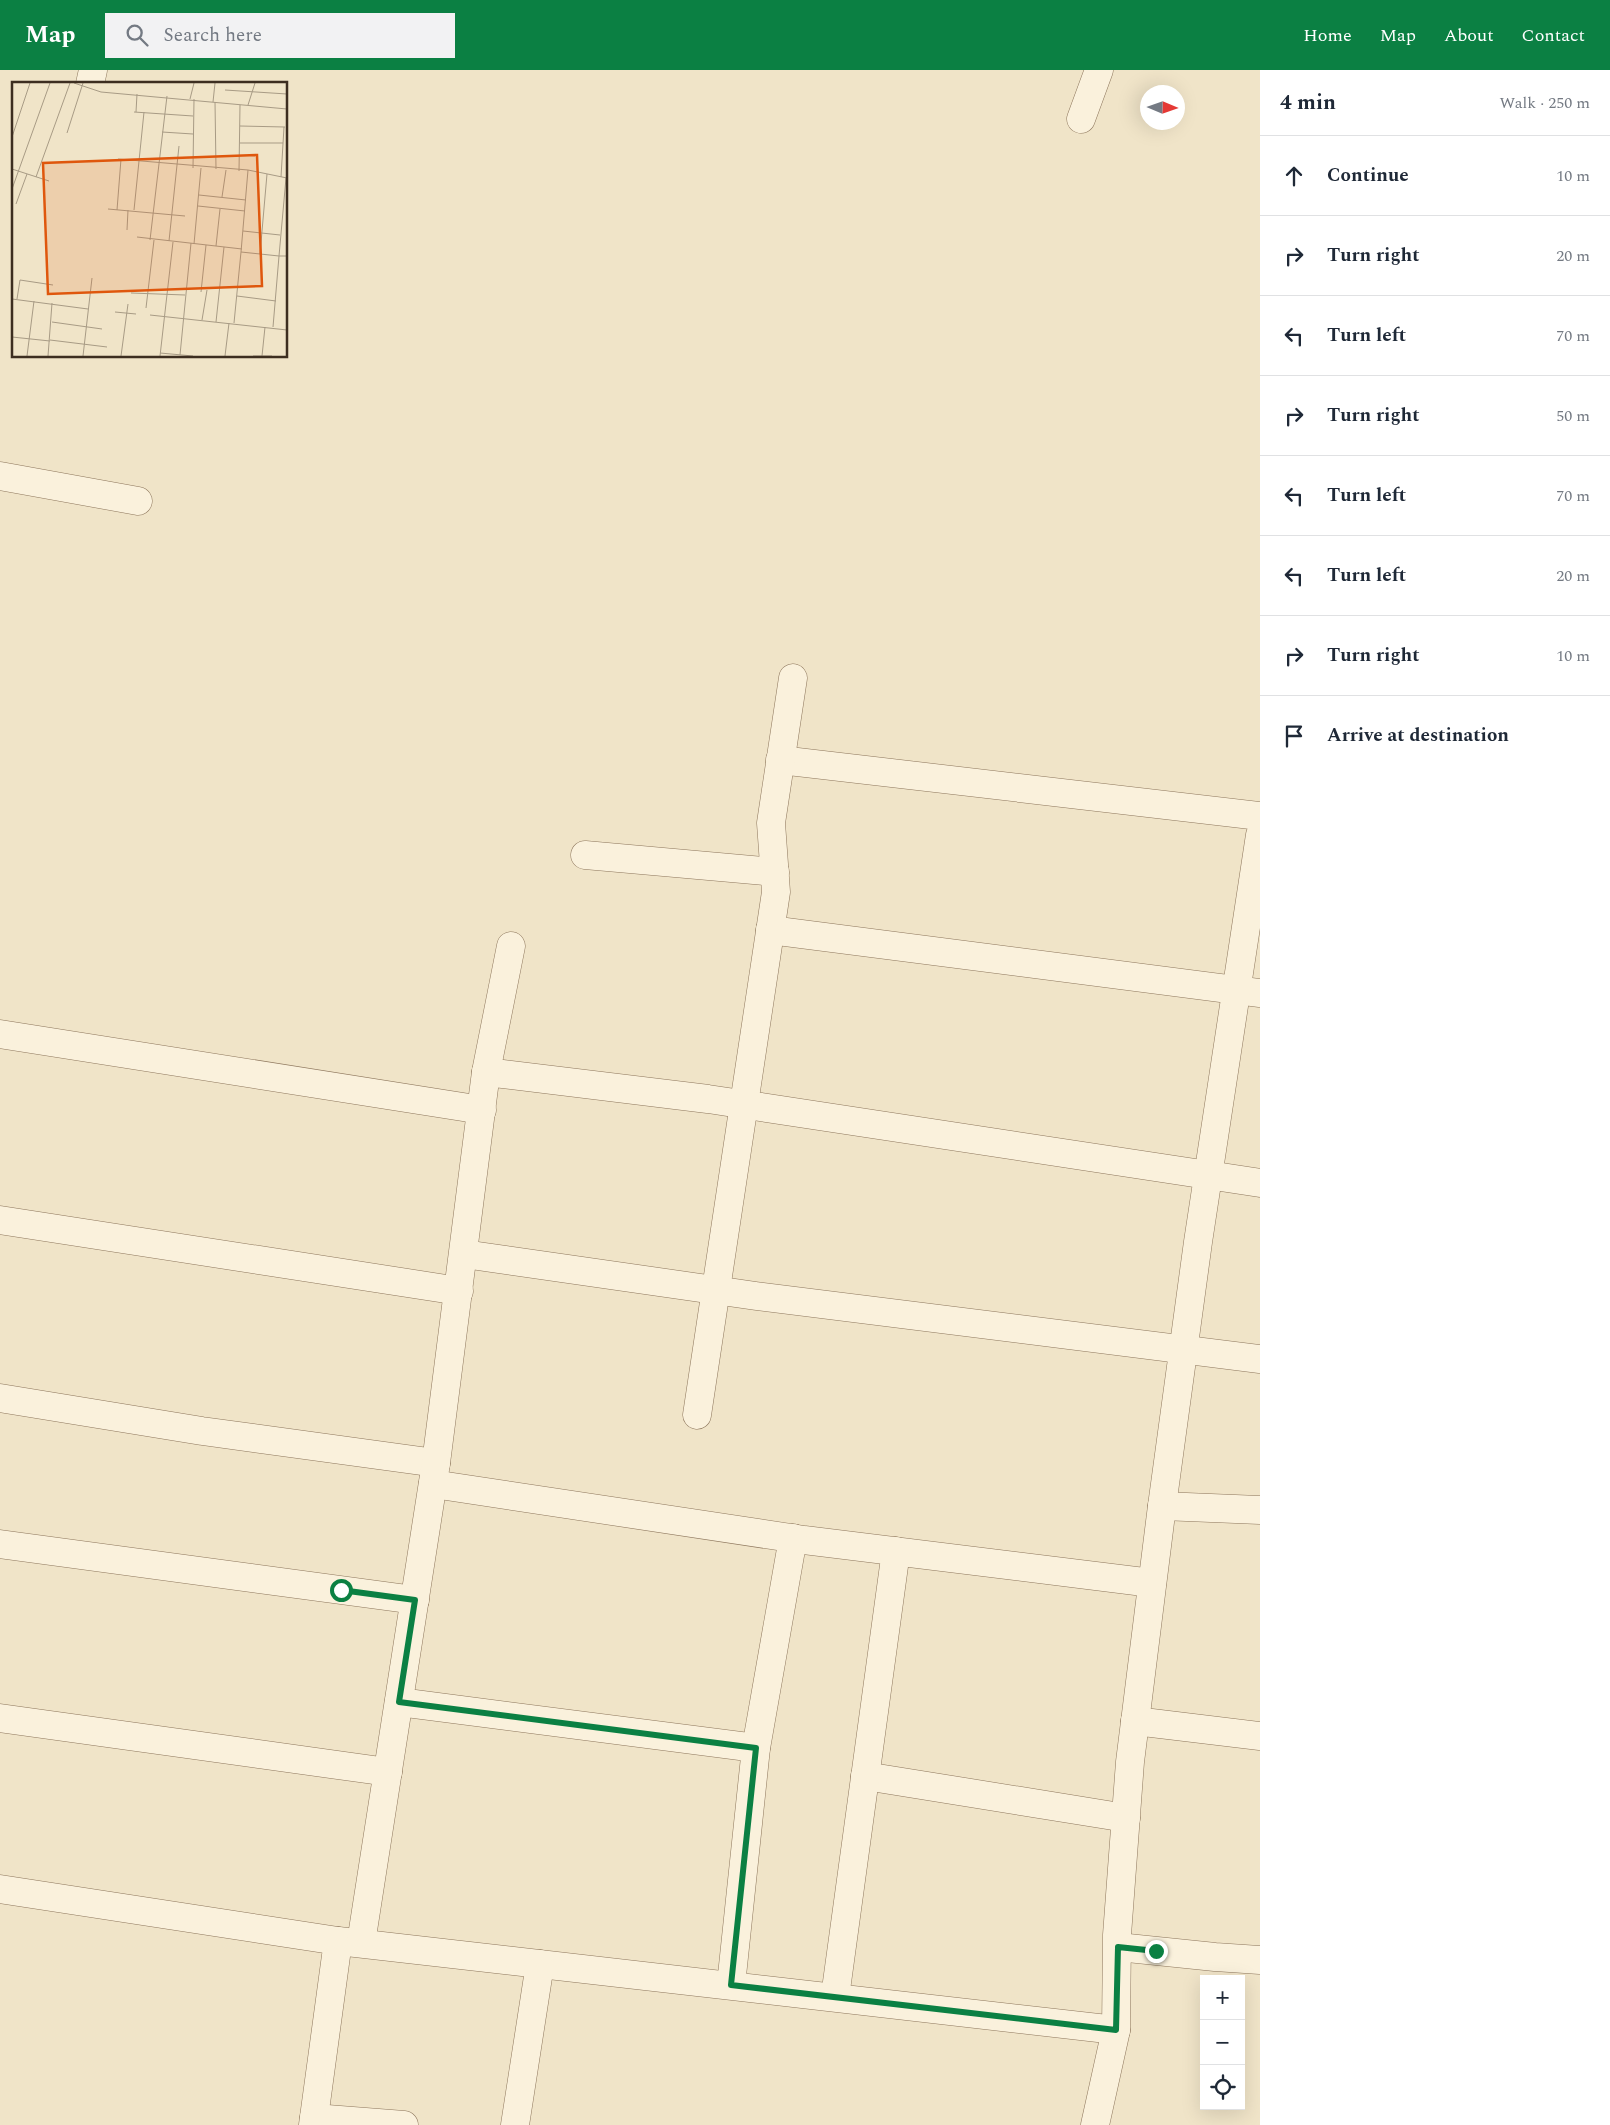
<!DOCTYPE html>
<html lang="en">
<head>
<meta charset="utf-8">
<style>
  body { margin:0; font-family:Spectral,serif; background:#f2f2f3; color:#1f2937 }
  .controls { position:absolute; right:15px; bottom:15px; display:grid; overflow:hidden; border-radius:0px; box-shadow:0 5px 20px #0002 }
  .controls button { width:45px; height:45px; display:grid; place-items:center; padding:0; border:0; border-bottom:1px solid #e0e1e3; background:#fff; color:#1f2937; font:25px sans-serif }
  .compass { position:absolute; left:1140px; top:15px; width:45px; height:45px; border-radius:50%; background:#fff; box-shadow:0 5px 20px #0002; rotate:92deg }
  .stop { position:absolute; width:15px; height:15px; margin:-11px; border:4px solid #0b8043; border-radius:50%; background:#fff }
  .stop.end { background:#0b8043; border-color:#fff; box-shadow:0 1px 5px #0008 }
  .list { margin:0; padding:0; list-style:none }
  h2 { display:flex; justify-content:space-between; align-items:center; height:65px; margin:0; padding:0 20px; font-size:21px }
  h2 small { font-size:16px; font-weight:400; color:#747a83 }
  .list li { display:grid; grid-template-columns:32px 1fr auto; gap:15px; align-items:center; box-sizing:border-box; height:80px; padding:0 20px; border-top:1px solid #e0e1e3 }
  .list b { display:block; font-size:19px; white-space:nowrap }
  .list em { font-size:16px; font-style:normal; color:#747a83 }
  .icon { flex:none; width:28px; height:28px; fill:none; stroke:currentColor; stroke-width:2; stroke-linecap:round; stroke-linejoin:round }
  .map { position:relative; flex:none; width:1260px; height:2055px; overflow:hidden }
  header { display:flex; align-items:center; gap:30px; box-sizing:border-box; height:70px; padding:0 25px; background:#0b8043; color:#fff }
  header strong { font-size:24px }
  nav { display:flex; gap:28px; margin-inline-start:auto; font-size:18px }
  .search { width:350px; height:45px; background:#f2f2f3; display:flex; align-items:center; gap:12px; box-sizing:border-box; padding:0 18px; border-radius:0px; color:#747a83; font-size:19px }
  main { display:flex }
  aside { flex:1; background:#fff }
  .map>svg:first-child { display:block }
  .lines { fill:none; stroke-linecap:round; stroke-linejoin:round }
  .minor-casing { stroke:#8d765c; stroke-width:29 }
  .minor { stroke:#faf1dc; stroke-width:28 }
  .route { stroke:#0b8043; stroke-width:6 }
  .inset-road { fill:none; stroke:#a89b85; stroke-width:1 }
  .view { fill:#df570d; fill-opacity:0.15; stroke:#df570d; stroke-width:2.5 }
  .inset-edge { fill:none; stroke:#3d2e20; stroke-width:2.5 }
</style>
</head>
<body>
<header>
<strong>Map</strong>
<div class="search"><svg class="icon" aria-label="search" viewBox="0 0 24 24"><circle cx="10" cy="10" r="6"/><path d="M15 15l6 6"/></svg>Search here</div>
<nav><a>Home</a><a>Map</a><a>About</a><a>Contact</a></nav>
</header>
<main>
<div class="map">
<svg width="1260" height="2055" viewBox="0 0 1260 2055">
  <rect width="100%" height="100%" fill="#f0e4c8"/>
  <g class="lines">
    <defs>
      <g id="minor">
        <path d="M 90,14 L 93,0"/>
        <path d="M 1081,49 L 1099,0"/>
        <path d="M 0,406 L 138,431"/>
        <path d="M 780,690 L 1260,746"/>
        <path d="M 585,785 L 775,802"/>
        <path d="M 770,860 L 1260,923"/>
        <path d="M 0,964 L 482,1040"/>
        <path d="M 486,1002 L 708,1029 L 1260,1113"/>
        <path d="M 0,1150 L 459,1221"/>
        <path d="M 464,1184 L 756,1226 L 1260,1289"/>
        <path d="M 0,1328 L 202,1361 L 436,1393"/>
        <path d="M 697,1345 L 776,822 L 771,753 L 793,608"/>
        <path d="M 433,1414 L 804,1470 L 1152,1513"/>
        <path d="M 1162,1436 L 1260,1440"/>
        <path d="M 0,1474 L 415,1530"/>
        <path d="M 399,1632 L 756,1678"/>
        <path d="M 0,1648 L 388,1702"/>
        <path d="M 1135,1651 L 1260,1666"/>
        <path d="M 865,1706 L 1126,1748"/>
        <path d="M 0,1819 L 338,1871 L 313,2055"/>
        <path d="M 338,1871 L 1116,1960"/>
        <path d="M 361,1873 L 436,1393 L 486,1002 L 511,876"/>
        <path d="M 1118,1877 L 1215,1887 L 1260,1890"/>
        <path d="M 731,1915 L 756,1678 L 793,1468"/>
        <path d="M 835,1927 L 896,1481"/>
        <path d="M 314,2048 L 404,2055"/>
        <path d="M 515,2055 L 540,1894"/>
        <path d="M 1095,2055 L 1116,1960 L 1117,1865 L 1130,1692 L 1162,1436 L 1198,1172 L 1260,765"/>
      </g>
    </defs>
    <use href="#minor" class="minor-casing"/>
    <use href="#minor" class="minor"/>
  </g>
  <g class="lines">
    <path class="route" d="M 341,1520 L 415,1530 L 399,1632 L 756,1678 L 731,1915 L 1116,1960 L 1118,1877 L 1156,1881"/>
  </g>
  <g transform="translate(12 12)">
    <rect width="275" height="275" fill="#f0e4c8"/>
    <path class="inset-road" d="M 62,1 L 89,10 L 275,27M 213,8 L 275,12M 178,17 L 182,1M 201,20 L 203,1M 203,20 L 204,87M 236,23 L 243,1M 122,30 L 181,34M 124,30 L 125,12M 228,44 L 273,45M 150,50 L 181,52M 55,51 L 71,1M 0,55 L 18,1M 228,61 L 271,61M 106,77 L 236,88 L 275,96M 181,86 L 182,17M 0,87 L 37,99M 227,89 L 228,23M 24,95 L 58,1M 269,95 L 272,45M 0,107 L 38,1M 187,113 L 234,118M 210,115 L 214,88M 4,122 L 15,92M 186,124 L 233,129M 96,127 L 173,134M 105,128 L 109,77M 122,128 L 132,30M 115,148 L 116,128M 231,149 L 268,153M 125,155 L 230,167M 138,158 L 155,14M 157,159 L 167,64M 182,162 L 189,86M 204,164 L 208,127M 229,170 L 236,88M 248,172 L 255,92M 189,210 L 194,163M 119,211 L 173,213M 225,214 L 264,219M 0,217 L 76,227M 5,217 L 8,198 L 41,203M 134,226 L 142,158M 103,230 L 124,232M 138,233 L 275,248M 190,238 L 195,208M 40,240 L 90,247M 204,240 L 212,165M 222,241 L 229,170 L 267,174 L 274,96M 261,245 L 267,174 L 275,174M 0,255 L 38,259M 38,258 L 95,265M 148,271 L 181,274M 168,273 L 179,161M 15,274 L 22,219M 36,274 L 40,221M 71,274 L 80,196M 109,274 L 116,222M 148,274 L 161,160M 213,274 L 217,241M 241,274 L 260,274M 250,274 L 253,245"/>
    <path class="view" d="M 245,73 L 250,204 L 36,212 L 31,81 Z"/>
    <rect width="275" height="275" class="inset-edge"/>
  </g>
</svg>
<div class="controls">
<button>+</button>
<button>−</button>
<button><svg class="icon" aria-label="locate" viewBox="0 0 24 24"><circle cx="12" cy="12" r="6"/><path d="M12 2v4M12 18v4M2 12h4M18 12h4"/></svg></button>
</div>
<svg class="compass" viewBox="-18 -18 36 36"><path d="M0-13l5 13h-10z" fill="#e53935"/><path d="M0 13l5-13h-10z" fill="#747a83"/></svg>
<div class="stop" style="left:341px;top:1520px"></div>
<div class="stop end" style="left:1156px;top:1881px"></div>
</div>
<aside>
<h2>4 min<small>Walk · 250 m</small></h2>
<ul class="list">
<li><svg class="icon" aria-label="ahead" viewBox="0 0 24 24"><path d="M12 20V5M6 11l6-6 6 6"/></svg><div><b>Continue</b></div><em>10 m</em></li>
<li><svg class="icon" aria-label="right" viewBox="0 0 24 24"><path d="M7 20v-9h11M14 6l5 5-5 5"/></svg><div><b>Turn right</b></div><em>20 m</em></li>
<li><svg class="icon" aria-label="left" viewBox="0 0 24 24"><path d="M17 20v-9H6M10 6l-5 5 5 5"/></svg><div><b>Turn left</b></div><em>70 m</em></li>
<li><svg class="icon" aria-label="right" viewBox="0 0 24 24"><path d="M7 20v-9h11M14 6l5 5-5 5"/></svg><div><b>Turn right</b></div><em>50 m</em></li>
<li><svg class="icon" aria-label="left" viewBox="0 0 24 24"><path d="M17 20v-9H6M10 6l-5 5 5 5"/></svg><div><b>Turn left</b></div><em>70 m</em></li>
<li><svg class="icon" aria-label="left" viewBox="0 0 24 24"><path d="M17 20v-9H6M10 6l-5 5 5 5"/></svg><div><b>Turn left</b></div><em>20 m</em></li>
<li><svg class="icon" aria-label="right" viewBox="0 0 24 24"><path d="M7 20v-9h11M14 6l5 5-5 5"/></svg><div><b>Turn right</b></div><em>10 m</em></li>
<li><svg class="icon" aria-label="arrive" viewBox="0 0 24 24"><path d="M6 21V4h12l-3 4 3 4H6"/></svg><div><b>Arrive at destination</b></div></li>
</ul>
</aside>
</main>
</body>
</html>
